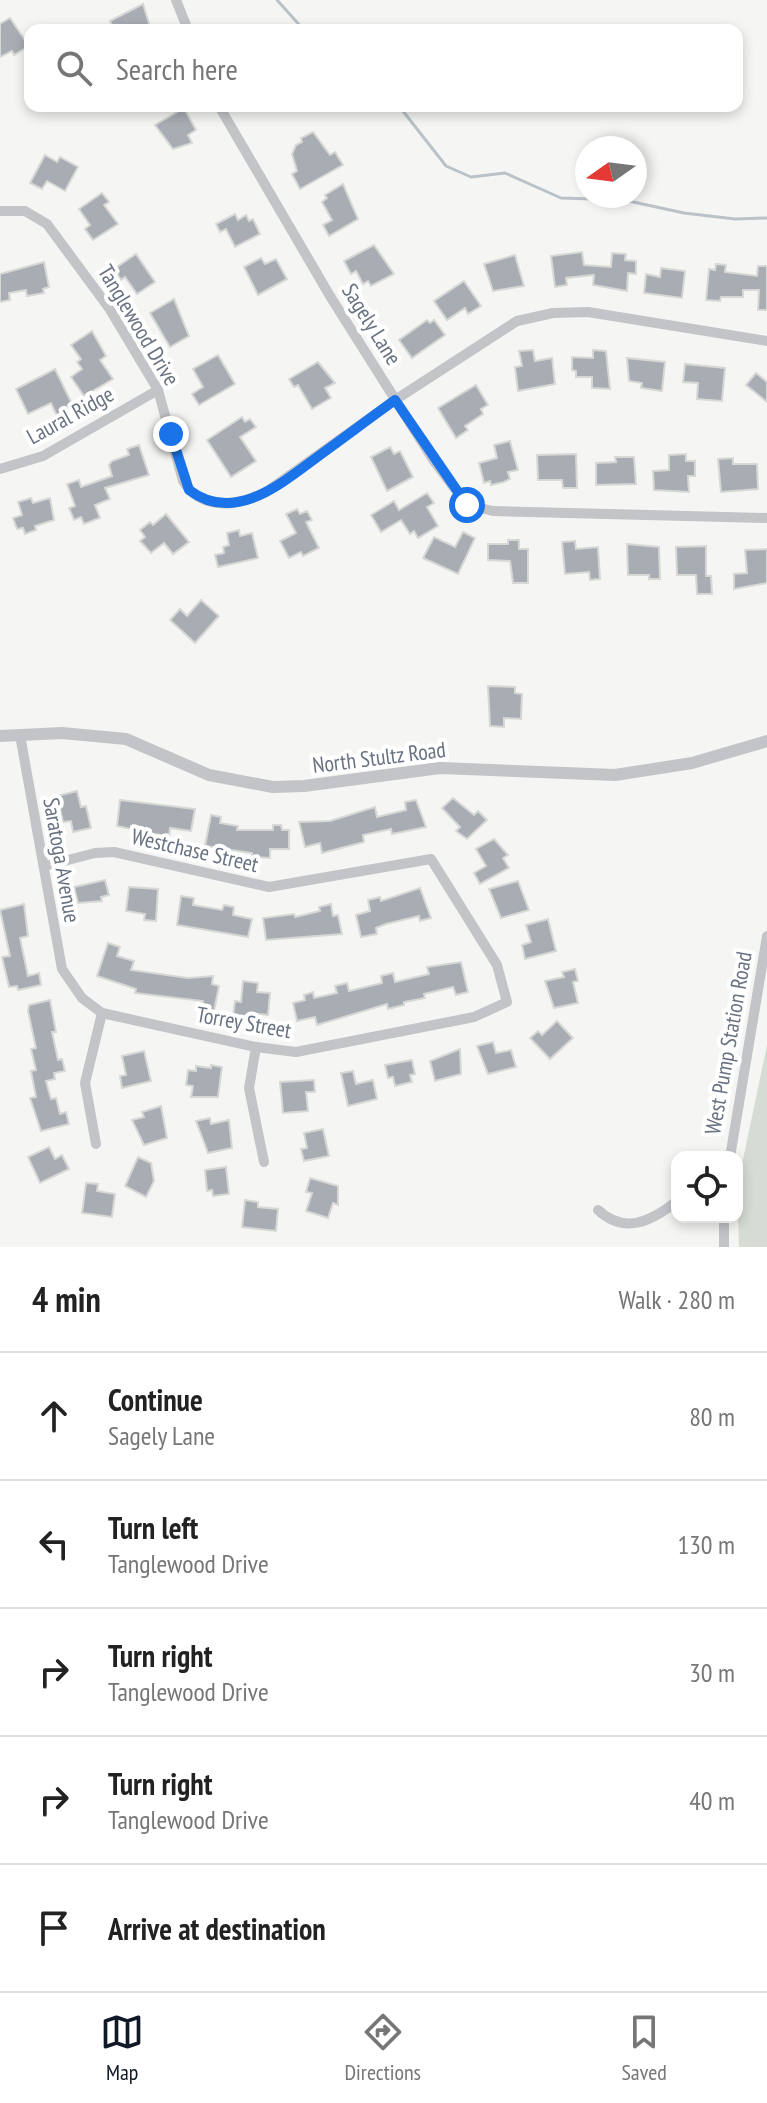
<!DOCTYPE html>
<html lang="en">
<head>
<meta charset="utf-8">
<style>
  body { margin:0; font-family:"PT Sans Narrow",sans-serif; background:#f2f2f2; color:#222 }
  .controls { position:absolute; right:24px; bottom:24px; display:grid; overflow:hidden; border-radius:16px; box-shadow:0 4px 12px #0003 }
  .controls button { width:72px; height:72px; display:grid; place-items:center; padding:0; border:0; border-bottom:2px solid #e0e0e0; background:#fff; color:#222; font:40px sans-serif }
  .compass { position:absolute; left:575px; top:136px; width:72px; height:72px; border-radius:50%; background:#fff; box-shadow:0 4px 12px #0003; rotate:256deg }
  .stop { position:absolute; width:24px; height:24px; margin:-18px; border:6px solid #1a73e8; border-radius:50%; background:#fff }
  .stop.end { background:#1a73e8; border-color:#fff; box-shadow:0 2px 8px #0008 }
  .list { margin:0; padding:0; list-style:none }
  h2 { display:flex; justify-content:space-between; align-items:center; height:104px; margin:0; padding:0 32px; font-size:34px }
  h2 small { font-size:26px; font-weight:400; color:#767676 }
  .list li { display:grid; grid-template-columns:52px 1fr auto; gap:24px; align-items:center; box-sizing:border-box; height:128px; padding:0 32px; border-top:2px solid #e0e0e0 }
  .list b { display:block; font-size:30px; white-space:nowrap }
  .list p { margin:0; font-size:26px; white-space:nowrap; color:#767676 }
  .list em { font-size:26px; font-style:normal; color:#767676 }
  .icon { flex:none; width:44px; height:44px; fill:none; stroke:currentColor; stroke-width:2; stroke-linecap:round; stroke-linejoin:round }
  .map { position:relative; flex:none; width:767px; height:1247px; overflow:hidden }
  .search { position:absolute; background:#fff; box-shadow:0 4px 12px #0003; left:24px; right:24px; top:24px; height:88px; display:flex; align-items:center; gap:20px; box-sizing:border-box; padding:0 28px; border-radius:16px; color:#767676; font-size:30px }
  .sheet { height:744px; background:#fff }
  nav { display:flex; justify-content:space-around; align-items:center; box-sizing:border-box; height:112px; border-top:2px solid #e0e0e0; background:#fff; font-size:22px; color:#767676 }
  nav a { display:grid; justify-items:center; gap:4px }
  nav .on { color:#111827 }
  .map>svg:first-child { display:block }
  .green { fill:#d6dcd4 }
  .lines { fill:none; stroke-linecap:round; stroke-linejoin:round }
  .stream { stroke:#bac2c7; stroke-width:3 }
  .building { fill:#a8adb4; stroke:#d7d7d5; stroke-width:2 }
  .minor { stroke:#c2c4c8; stroke-width:10 }
  .tertiary { stroke:#c2c4c8; stroke-width:12 }
  .route { stroke:#1a73e8; stroke-width:10 }
  .labels { text-anchor:middle; stroke-width:8; stroke-linejoin:round; paint-order:stroke }
  .street-label { font-size:22px; fill:#687281; stroke:#fff }
</style>
</head>
<body>
<div class="map">
<svg width="767" height="1247" viewBox="0 0 767 1247">
  <rect width="100%" height="100%" fill="#f5f6f3"/>
  <path class="green" d="M 767,1045 L 767,1247 L 739,1247 L 737,1188 Z"/>
  <g class="lines">
    <g class="stream">
      <path d="M 277,0 L 304,30"/>
      <path d="M 399,106 L 446,166 L 471,177 L 505,173 L 561,198 L 624,200 L 684,213 L 735,219 L 767,218"/>
    </g>
  </g>
  <g class="building">
    <path d="M 143,4 L 151,30 L 114,30 L 110,21 Z"/>
    <path d="M 10,18 L 29,46 L 14,55 L 12,51 L 0,57 L 0,24 Z"/>
    <path d="M 184,108 L 196,130 L 188,135 L 192,143 L 173,149 L 155,125 Z"/>
    <path d="M 313,132 L 330,155 L 335,152 L 343,165 L 300,189 L 292,174 L 297,171 L 292,154 L 296,145 L 302,142 L 301,138 Z"/>
    <path d="M 45,155 L 57,162 L 60,157 L 78,167 L 65,191 L 47,181 L 42,189 L 30,183 Z"/>
    <path d="M 343,184 L 358,219 L 329,236 L 323,225 L 332,220 L 322,202 L 327,198 L 325,195 Z"/>
    <path d="M 102,193 L 109,202 L 104,205 L 118,224 L 93,240 L 85,229 L 90,225 L 79,209 Z"/>
    <path d="M 235,214 L 238,220 L 246,215 L 249,221 L 253,219 L 260,234 L 235,247 L 226,229 L 220,232 L 216,224 Z"/>
    <path d="M 374,245 L 394,274 L 371,286 L 368,281 L 363,284 L 356,271 L 351,274 L 344,261 Z"/>
    <path d="M 582,252 L 584,265 L 611,267 L 612,253 L 626,254 L 625,260 L 636,261 L 636,274 L 628,273 L 627,291 L 593,285 L 594,275 L 566,278 L 567,285 L 555,287 L 551,256 Z"/>
    <path d="M 136,254 L 155,282 L 137,294 L 125,277 L 121,280 L 114,269 Z"/>
    <path d="M 515,255 L 524,286 L 493,291 L 484,264 Z"/>
    <path d="M 261,258 L 265,264 L 276,259 L 287,279 L 258,295 L 244,267 Z"/>
    <path d="M 44,262 L 49,287 L 43,289 L 44,293 L 27,296 L 26,290 L 9,293 L 10,300 L 0,302 L 0,274 Z"/>
    <path d="M 716,264 L 726,265 L 725,272 L 757,276 L 758,266 L 767,266 L 767,310 L 758,310 L 759,290 L 743,290 L 743,297 L 721,297 L 720,301 L 706,300 L 709,269 L 715,270 Z"/>
    <path d="M 661,268 L 685,271 L 682,298 L 644,293 L 646,274 L 660,277 Z"/>
    <path d="M 464,281 L 481,306 L 468,314 L 465,308 L 447,320 L 434,301 Z"/>
    <path d="M 174,299 L 189,336 L 170,347 L 150,313 Z"/>
    <path d="M 427,320 L 430,323 L 434,320 L 445,335 L 412,358 L 399,340 Z"/>
    <path d="M 92,331 L 106,356 L 100,360 L 113,379 L 84,396 L 71,377 L 82,369 L 77,362 L 81,359 L 71,345 Z"/>
    <path d="M 533,350 L 535,361 L 552,358 L 555,384 L 518,391 L 515,367 L 522,366 L 519,351 Z"/>
    <path d="M 593,350 L 606,351 L 610,389 L 592,388 L 592,377 L 576,377 L 576,371 L 572,370 L 572,357 L 593,358 Z"/>
    <path d="M 218,355 L 235,384 L 199,405 L 192,394 L 203,387 L 193,369 Z"/>
    <path d="M 627,358 L 665,362 L 662,391 L 641,388 L 642,383 L 629,381 Z"/>
    <path d="M 318,362 L 335,383 L 325,388 L 331,398 L 312,409 L 298,385 L 294,387 L 289,379 Z"/>
    <path d="M 685,364 L 725,368 L 722,401 L 697,399 L 698,383 L 683,382 Z"/>
    <path d="M 55,369 L 74,408 L 57,416 L 51,403 L 28,414 L 16,389 Z"/>
    <path d="M 756,373 L 767,382 L 767,402 L 746,385 Z"/>
    <path d="M 476,385 L 488,405 L 481,409 L 483,414 L 465,426 L 468,430 L 456,438 L 438,408 Z"/>
    <path d="M 242,417 L 245,422 L 250,419 L 256,427 L 240,437 L 256,461 L 231,477 L 207,440 Z"/>
    <path d="M 510,441 L 518,470 L 508,472 L 510,479 L 504,482 L 491,485 L 490,481 L 484,483 L 479,463 L 497,458 L 494,445 Z"/>
    <path d="M 139,445 L 149,475 L 105,488 L 110,499 L 95,505 L 100,518 L 84,524 L 81,517 L 74,520 L 69,508 L 75,506 L 67,484 L 79,480 L 81,487 L 112,476 L 109,465 L 112,461 L 129,455 L 127,449 Z"/>
    <path d="M 390,447 L 394,454 L 400,451 L 413,477 L 387,491 L 371,457 Z"/>
    <path d="M 576,454 L 577,488 L 563,488 L 562,480 L 538,480 L 537,455 Z"/>
    <path d="M 686,454 L 686,461 L 695,461 L 695,476 L 688,476 L 689,492 L 654,490 L 653,471 L 669,470 L 669,455 Z"/>
    <path d="M 615,457 L 634,457 L 636,484 L 596,485 L 596,463 L 616,462 Z"/>
    <path d="M 733,458 L 733,464 L 757,464 L 758,489 L 721,492 L 718,459 Z"/>
    <path d="M 427,493 L 434,503 L 427,507 L 438,526 L 418,538 L 414,531 L 410,534 L 401,520 L 381,532 L 371,515 L 394,501 L 399,510 Z"/>
    <path d="M 31,498 L 33,503 L 50,498 L 54,520 L 35,526 L 36,530 L 25,534 L 23,528 L 17,529 L 13,518 L 22,515 L 18,502 Z"/>
    <path d="M 297,509 L 300,514 L 307,511 L 312,520 L 306,522 L 319,548 L 303,556 L 301,552 L 289,558 L 280,541 L 296,533 L 286,514 Z"/>
    <path d="M 166,514 L 189,542 L 173,554 L 164,543 L 151,553 L 140,541 L 145,537 L 140,530 L 150,522 L 153,525 Z"/>
    <path d="M 239,530 L 240,536 L 252,533 L 258,558 L 218,567 L 215,555 L 224,553 L 223,547 L 229,545 L 227,533 Z"/>
    <path d="M 463,532 L 475,538 L 458,574 L 423,558 L 434,537 L 455,547 Z"/>
    <path d="M 508,540 L 519,540 L 519,549 L 528,549 L 528,583 L 513,583 L 510,561 L 488,560 L 488,544 L 508,544 Z"/>
    <path d="M 575,541 L 576,549 L 598,547 L 600,579 L 590,580 L 589,572 L 565,574 L 562,542 Z"/>
    <path d="M 627,544 L 659,547 L 660,579 L 649,579 L 649,575 L 628,575 Z"/>
    <path d="M 706,546 L 706,576 L 711,576 L 712,594 L 697,594 L 696,575 L 677,575 L 676,547 Z"/>
    <path d="M 767,549 L 767,583 L 734,589 L 734,574 L 747,573 L 745,550 Z"/>
    <path d="M 201,600 L 219,616 L 195,643 L 170,620 L 180,609 L 187,616 Z"/>
    <path d="M 488,686 L 515,687 L 515,693 L 522,694 L 521,719 L 504,718 L 504,727 L 490,726 Z"/>
    <path d="M 77,791 L 81,807 L 86,806 L 91,828 L 73,832 L 71,821 L 63,822 L 57,796 Z"/>
    <path d="M 453,798 L 474,815 L 478,811 L 487,820 L 467,839 L 456,831 L 460,827 L 442,808 Z"/>
    <path d="M 120,800 L 195,809 L 191,831 L 170,828 L 169,837 L 117,826 Z"/>
    <path d="M 416,800 L 426,827 L 392,834 L 391,829 L 363,835 L 364,842 L 322,853 L 320,843 L 305,847 L 299,822 L 330,821 L 375,807 L 377,817 L 406,810 L 405,802 Z"/>
    <path d="M 211,815 L 221,817 L 220,823 L 238,826 L 237,830 L 273,830 L 273,825 L 281,825 L 282,830 L 289,830 L 289,849 L 270,849 L 270,858 L 252,857 L 252,853 L 205,846 Z"/>
    <path d="M 494,839 L 508,855 L 503,858 L 509,868 L 480,884 L 474,873 L 486,866 L 476,849 Z"/>
    <path d="M 105,880 L 109,895 L 101,897 L 102,901 L 78,903 L 74,887 Z"/>
    <path d="M 518,881 L 529,910 L 501,918 L 489,889 Z"/>
    <path d="M 129,887 L 158,889 L 156,921 L 144,920 L 145,914 L 126,911 Z"/>
    <path d="M 420,888 L 431,918 L 420,921 L 419,916 L 386,924 L 376,928 L 377,934 L 361,937 L 356,915 L 370,911 L 368,900 L 380,897 L 381,901 Z"/>
    <path d="M 181,896 L 194,898 L 193,905 L 222,910 L 224,905 L 234,907 L 233,915 L 252,919 L 248,937 L 177,925 Z"/>
    <path d="M 24,904 L 28,936 L 20,938 L 28,976 L 39,973 L 41,985 L 18,990 L 17,986 L 9,987 L 2,957 L 10,956 L 0,910 Z"/>
    <path d="M 331,904 L 333,916 L 338,915 L 342,934 L 266,940 L 263,918 L 294,914 L 295,917 L 320,911 L 319,907 Z"/>
    <path d="M 548,919 L 556,951 L 525,959 L 522,945 L 531,942 L 526,925 Z"/>
    <path d="M 108,943 L 120,947 L 117,956 L 134,961 L 131,970 L 188,978 L 213,976 L 212,984 L 219,986 L 214,1011 L 201,1009 L 203,1001 L 135,993 L 136,989 L 97,976 Z"/>
    <path d="M 461,962 L 468,992 L 456,995 L 453,987 L 424,994 L 425,998 L 404,1002 L 404,1005 L 388,1009 L 387,1004 L 317,1025 L 315,1017 L 297,1021 L 293,1003 L 305,1000 L 304,995 L 313,992 L 314,998 L 337,993 L 335,986 L 347,983 L 349,991 L 382,983 L 381,976 L 393,973 L 395,982 L 429,974 L 427,967 Z"/>
    <path d="M 575,969 L 578,981 L 573,982 L 578,1003 L 554,1008 L 545,981 L 564,977 L 562,972 Z"/>
    <path d="M 243,981 L 258,983 L 257,992 L 270,993 L 268,1015 L 250,1013 L 249,1018 L 233,1016 L 235,1001 L 241,1002 Z"/>
    <path d="M 50,1000 L 56,1032 L 52,1032 L 58,1060 L 62,1059 L 65,1071 L 54,1073 L 55,1079 L 46,1081 L 51,1099 L 56,1098 L 60,1114 L 66,1112 L 69,1124 L 41,1131 L 30,1098 L 36,1097 L 31,1071 L 36,1070 L 31,1049 L 36,1048 L 28,1011 L 29,1005 Z"/>
    <path d="M 557,1021 L 573,1038 L 550,1059 L 530,1038 L 538,1031 L 542,1035 Z"/>
    <path d="M 493,1042 L 496,1053 L 511,1050 L 516,1067 L 488,1074 L 477,1046 Z"/>
    <path d="M 460,1049 L 461,1074 L 435,1081 L 430,1061 Z"/>
    <path d="M 144,1051 L 151,1081 L 122,1088 L 120,1076 L 126,1075 L 122,1056 Z"/>
    <path d="M 412,1060 L 415,1074 L 410,1075 L 412,1082 L 395,1086 L 393,1077 L 388,1078 L 385,1065 Z"/>
    <path d="M 211,1065 L 222,1067 L 218,1097 L 191,1097 L 193,1086 L 186,1085 L 188,1070 L 196,1071 L 196,1066 L 211,1068 Z"/>
    <path d="M 353,1071 L 356,1084 L 373,1080 L 377,1099 L 348,1106 L 341,1073 Z"/>
    <path d="M 314,1080 L 315,1092 L 306,1092 L 308,1111 L 283,1113 L 280,1082 Z"/>
    <path d="M 161,1106 L 167,1138 L 144,1145 L 132,1120 L 144,1117 L 142,1112 Z"/>
    <path d="M 210,1118 L 211,1124 L 229,1120 L 232,1148 L 208,1153 L 196,1121 Z"/>
    <path d="M 323,1129 L 329,1156 L 304,1161 L 301,1149 L 307,1148 L 304,1133 Z"/>
    <path d="M 49,1147 L 55,1159 L 62,1155 L 69,1169 L 40,1183 L 28,1157 Z"/>
    <path d="M 138,1157 L 151,1163 L 154,1181 L 146,1197 L 125,1186 Z"/>
    <path d="M 226,1167 L 229,1194 L 213,1196 L 212,1190 L 207,1191 L 205,1170 Z"/>
    <path d="M 310,1178 L 338,1186 L 338,1205 L 333,1203 L 328,1218 L 306,1211 L 312,1193 L 306,1192 Z"/>
    <path d="M 86,1183 L 98,1184 L 97,1191 L 115,1194 L 112,1217 L 82,1213 Z"/>
    <path d="M 245,1200 L 258,1202 L 258,1207 L 278,1209 L 276,1231 L 242,1227 Z"/>
  </g>
  <g class="lines">
    <g class="minor">
      <path d="M 176,0 L 188,30"/>
      <path d="M 219,106 L 330,296 L 434,461 L 467,505 L 493,511 L 767,518"/>
      <path d="M 0,211 L 25,211 L 47,224 L 109,308 L 158,390 L 183,481 C 202,512 238,506 266,492 L 395,400 L 517,321 L 553,313 L 588,312 L 767,341"/>
      <path d="M 0,469 L 43,456 L 158,390"/>
      <path d="M 20,735 L 62,969 L 82,998 L 102,1013 L 256,1047 L 296,1052 L 474,1017 L 507,1002 L 497,965 L 431,859 L 269,887 L 114,852 L 95,853 L 45,866"/>
      <path d="M 256,1047 L 249,1088 L 264,1162"/>
      <path d="M 96,1144 L 85,1083 L 102,1013"/>
      <path d="M 730,1157 L 767,936"/>
      <path d="M 598,1210 C 625,1235 652,1221 677,1201"/>
      <path d="M 724,1247 L 724,1217"/>
    </g>
    <path class="tertiary" d="M 0,736 L 62,733 L 126,739 L 209,775 L 273,787 L 304,786 L 440,768 L 615,775 L 692,763 L 767,741"/>
  </g>
  <g class="lines">
    <path class="route" d="M 171,434 L 189,490 C 235,525 283,482 320,455 C 345,437 370,418 395,400 L 467,505"/>
  </g>
  <g class="labels">
    <g class="street-label">
      <text transform="translate(372 324) rotate(58)" y="8">Sagely Lane</text>
      <text transform="translate(139 325) rotate(59)" y="8">Tanglewood Drive</text>
      <text transform="translate(70 415) rotate(-29)" y="8">Laural Ridge</text>
      <text transform="translate(379 757) rotate(-7)" y="8">North Stultz Road</text>
      <text transform="translate(195 850) rotate(13)" y="8">Westchase Street</text>
      <text transform="translate(62 860) rotate(80)" y="8">Saratoga Avenue</text>
      <text transform="translate(244 1022) rotate(10)" y="8">Torrey Street</text>
      <text transform="translate(728 1043) rotate(-80)" y="8">West Pump Station Road</text>
    </g>
  </g>
</svg>
<div class="controls">
<button><svg class="icon" aria-label="locate" viewBox="0 0 24 24"><circle cx="12" cy="12" r="6"/><path d="M12 2v4M12 18v4M2 12h4M18 12h4"/></svg></button>
</div>
<svg class="compass" viewBox="-18 -18 36 36"><path d="M0-13l5 13h-10z" fill="#e53935"/><path d="M0 13l5-13h-10z" fill="#767676"/></svg>
<div class="stop" style="left:467px;top:505px"></div>
<div class="stop end" style="left:171px;top:434px"></div>
<div class="search"><svg class="icon" aria-label="search" viewBox="0 0 24 24"><circle cx="10" cy="10" r="6"/><path d="M15 15l6 6"/></svg>Search here</div>
</div>
<section class="sheet">
<h2>4 min<small>Walk · 280 m</small></h2>
<ul class="list">
<li><svg class="icon" aria-label="ahead" viewBox="0 0 24 24"><path d="M12 20V5M6 11l6-6 6 6"/></svg><div><b>Continue</b><p>Sagely Lane</p></div><em>80 m</em></li>
<li><svg class="icon" aria-label="left" viewBox="0 0 24 24"><path d="M17 20v-9H6M10 6l-5 5 5 5"/></svg><div><b>Turn left</b><p>Tanglewood Drive</p></div><em>130 m</em></li>
<li><svg class="icon" aria-label="right" viewBox="0 0 24 24"><path d="M7 20v-9h11M14 6l5 5-5 5"/></svg><div><b>Turn right</b><p>Tanglewood Drive</p></div><em>30 m</em></li>
<li><svg class="icon" aria-label="right" viewBox="0 0 24 24"><path d="M7 20v-9h11M14 6l5 5-5 5"/></svg><div><b>Turn right</b><p>Tanglewood Drive</p></div><em>40 m</em></li>
<li><svg class="icon" aria-label="arrive" viewBox="0 0 24 24"><path d="M6 21V4h12l-3 4 3 4H6"/></svg><div><b>Arrive at destination</b></div></li>
</ul>
</section>
<nav>
<a class="on"><svg class="icon" aria-label="map" viewBox="0 0 24 24"><path d="M3 6l6-2 6 2 6-2v14l-6 2-6-2-6 2zM9 4v14M15 6v14"/></svg>Map</a>
<a><svg class="icon" aria-label="directions" viewBox="0 0 24 24"><path d="M12 3l9 9-9 9-9-9zM9 14v-3h6M13 9l2 2-2 2"/></svg>Directions</a>
<a><svg class="icon" aria-label="saved" viewBox="0 0 24 24"><path d="M7 4h10v16l-5-4-5 4z"/></svg>Saved</a>
</nav>
</body>
</html>
